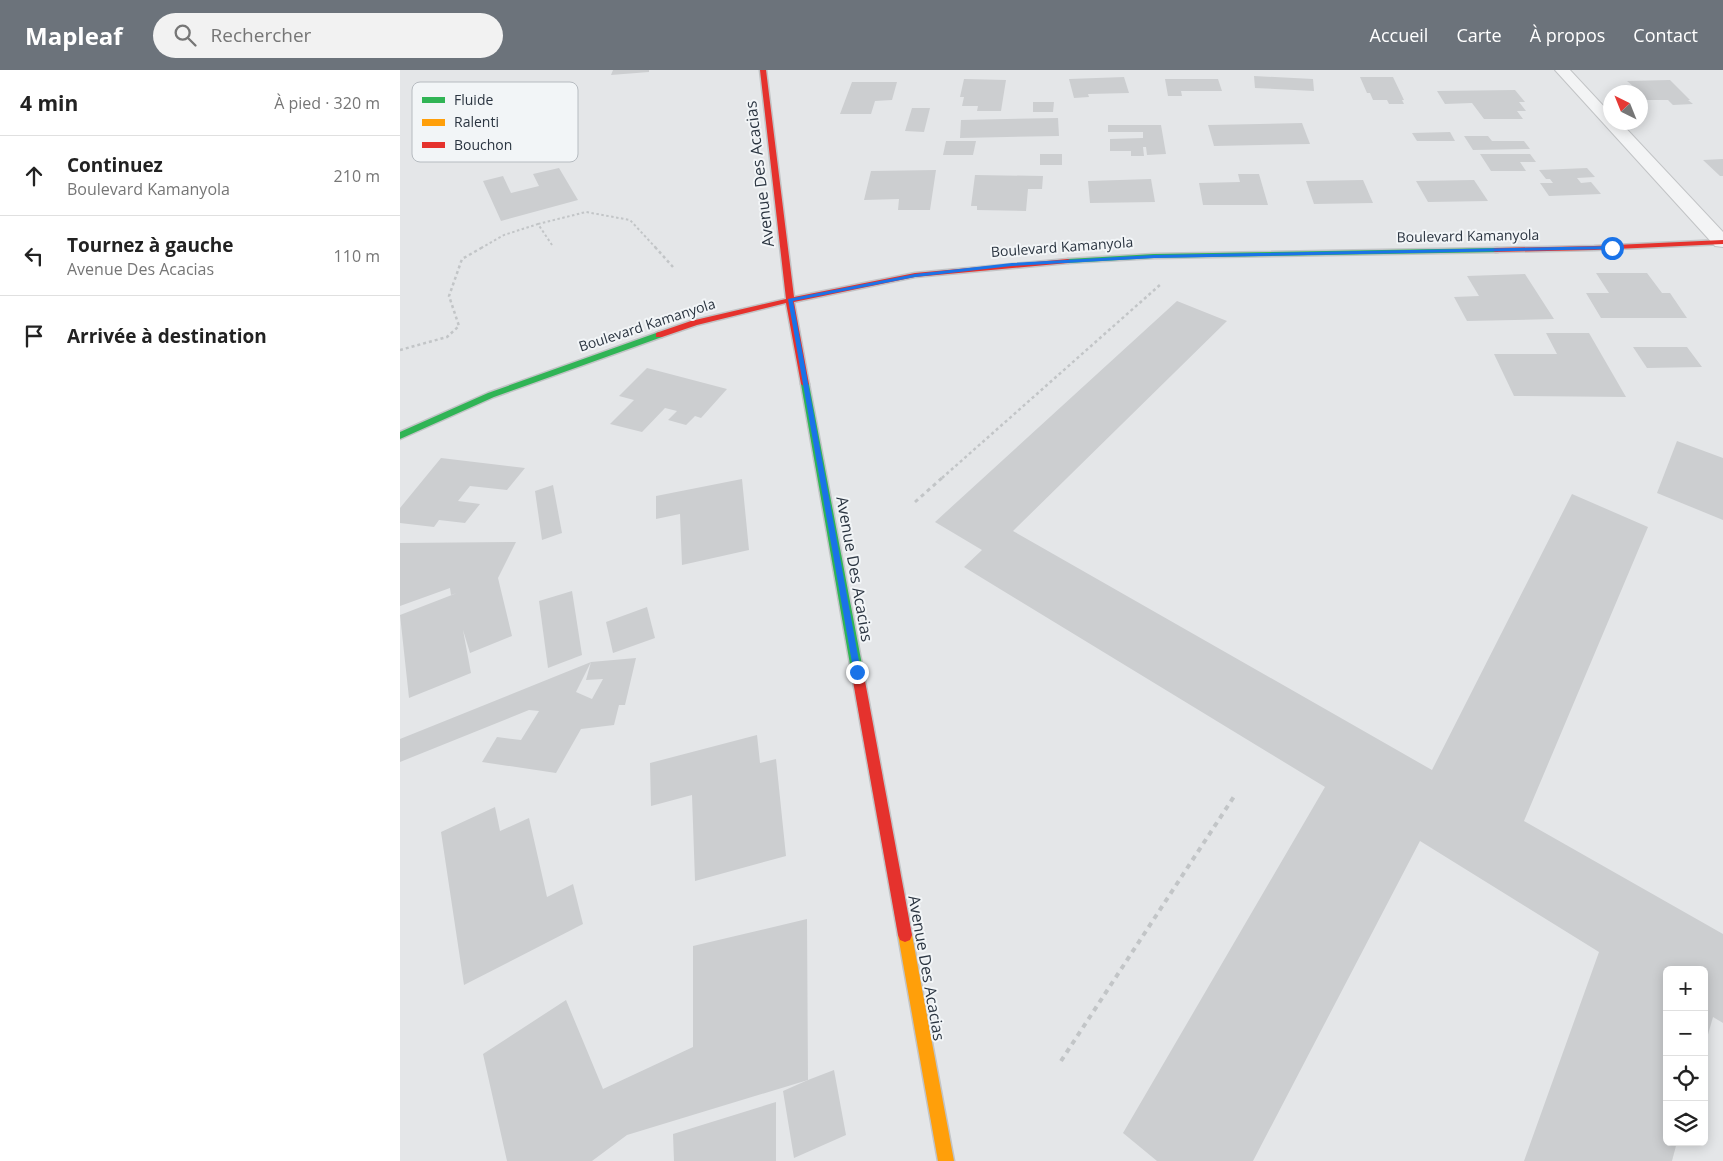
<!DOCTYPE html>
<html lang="fr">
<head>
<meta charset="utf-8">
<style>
  body { margin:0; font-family:"Open Sans",sans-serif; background:#f2f2f2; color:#222 }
  .controls { position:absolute; right:15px; bottom:15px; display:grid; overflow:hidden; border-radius:8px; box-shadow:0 2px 12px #0003 }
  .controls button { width:45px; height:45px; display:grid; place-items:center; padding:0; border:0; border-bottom:1px solid #e0e0e0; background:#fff; color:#222; font:25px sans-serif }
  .compass { position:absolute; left:1203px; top:15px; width:45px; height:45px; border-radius:50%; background:#fff; box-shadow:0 2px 12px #0003; rotate:317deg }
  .stop { position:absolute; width:15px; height:15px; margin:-11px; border:4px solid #1a73e8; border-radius:50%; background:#fff }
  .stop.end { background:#1a73e8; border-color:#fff; box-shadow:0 1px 5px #0008 }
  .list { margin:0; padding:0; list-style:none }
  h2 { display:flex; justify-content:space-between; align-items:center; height:65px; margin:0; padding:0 20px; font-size:21px }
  h2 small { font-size:16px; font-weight:400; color:#767676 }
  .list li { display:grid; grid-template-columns:32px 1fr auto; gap:15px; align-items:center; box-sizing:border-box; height:80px; padding:0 20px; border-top:1px solid #e0e0e0 }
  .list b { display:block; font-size:19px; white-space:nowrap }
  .list p { margin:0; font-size:16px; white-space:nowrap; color:#767676 }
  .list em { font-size:16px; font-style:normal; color:#767676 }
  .icon { flex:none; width:28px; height:28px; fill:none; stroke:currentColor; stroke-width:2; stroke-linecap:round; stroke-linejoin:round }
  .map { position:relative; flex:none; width:1323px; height:1091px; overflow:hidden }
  header { display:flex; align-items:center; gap:30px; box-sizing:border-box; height:70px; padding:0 25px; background:#6c737b; color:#fff }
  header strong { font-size:24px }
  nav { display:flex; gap:28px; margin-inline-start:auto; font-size:18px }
  .search { width:350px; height:45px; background:#f2f2f2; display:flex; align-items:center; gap:12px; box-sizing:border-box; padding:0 18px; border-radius:28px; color:#767676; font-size:19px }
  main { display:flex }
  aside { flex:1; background:#fff }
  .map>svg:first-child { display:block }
  .building { fill:#ccced0; fill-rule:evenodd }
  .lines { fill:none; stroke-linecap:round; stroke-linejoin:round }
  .street-casing { stroke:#c2c4c6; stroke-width:2 }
  .fast-casing { stroke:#c2c4c6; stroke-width:3 }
  .slow-casing { stroke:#c2c4c6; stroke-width:3 }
  .jam-casing { stroke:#c2c4c6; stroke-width:3 }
  .path-far3 { stroke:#c2c5c7; stroke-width:2; stroke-dasharray:2.5 2.5; stroke-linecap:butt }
  .path-far2 { stroke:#c2c5c7; stroke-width:2.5; stroke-dasharray:3 3; stroke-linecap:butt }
  .path-far1 { stroke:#c2c5c7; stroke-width:3; stroke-dasharray:4 4; stroke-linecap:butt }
  .path { stroke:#c2c5c7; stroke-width:4; stroke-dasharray:5 5; stroke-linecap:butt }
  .street { fill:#f3f4f5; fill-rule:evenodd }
  .fast { fill:#30b455; fill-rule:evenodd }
  .slow { fill:#ff9f0a; fill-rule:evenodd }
  .jam { fill:#e5322d; fill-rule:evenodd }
  .route { fill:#1a73e8 }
  .labels { text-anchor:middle; stroke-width:4; stroke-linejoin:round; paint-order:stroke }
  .far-street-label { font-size:14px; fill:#2b3541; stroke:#f2f5f7 }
  .street-label { font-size:16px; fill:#2b3541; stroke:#f2f5f7 }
  .key { fill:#f2f5f7; stroke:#b6bbc0; stroke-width:1 }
  .key-label { font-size:14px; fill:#2b3541 }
</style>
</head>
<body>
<header>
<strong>Mapleaf</strong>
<div class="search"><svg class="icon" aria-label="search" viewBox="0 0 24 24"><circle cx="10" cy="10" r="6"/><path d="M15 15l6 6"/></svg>Rechercher</div>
<nav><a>Accueil</a><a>Carte</a><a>À propos</a><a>Contact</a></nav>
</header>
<main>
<aside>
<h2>4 min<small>À pied · 320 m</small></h2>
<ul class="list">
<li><svg class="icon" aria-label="ahead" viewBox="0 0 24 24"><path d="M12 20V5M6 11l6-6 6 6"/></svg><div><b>Continuez</b><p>Boulevard Kamanyola</p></div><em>210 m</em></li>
<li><svg class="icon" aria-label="left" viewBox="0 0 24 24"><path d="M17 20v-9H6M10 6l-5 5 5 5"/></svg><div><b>Tournez à gauche</b><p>Avenue Des Acacias</p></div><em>110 m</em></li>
<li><svg class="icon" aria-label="arrive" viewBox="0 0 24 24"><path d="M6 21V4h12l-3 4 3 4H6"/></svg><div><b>Arrivée à destination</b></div></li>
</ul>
</aside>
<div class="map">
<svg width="1323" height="1091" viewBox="0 0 1323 1091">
  <rect width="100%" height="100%" fill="#e4e6e8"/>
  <g class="building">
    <path d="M 213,0 L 249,0 L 249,2 L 211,5 Z"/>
    <path d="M 854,6 L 913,9 L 914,21 L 855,18 Z"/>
    <path d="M 724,7 L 729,23 L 688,24 L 689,27 L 674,28 L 669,9 Z"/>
    <path d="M 960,7 L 993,7 L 1004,30 L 1002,30 L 1004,34 L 989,34 L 987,30 L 973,30 L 970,23 L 967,23 Z"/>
    <path d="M 564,9 L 606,10 L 601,41 L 577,41 L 578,36 L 562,36 L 564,27 L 560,27 Z"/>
    <path d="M 765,9 L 818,9 L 822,21 L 781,21 L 782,26 L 768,26 Z"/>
    <path d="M 1270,10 L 1290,30 L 1288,30 L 1293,34 L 1273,35 L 1268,30 L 1246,30 L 1240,22 L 1227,11 Z"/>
    <path d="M 452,12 L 497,12 L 492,30 L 475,31 L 471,44 L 440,44 Z"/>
    <path d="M 1115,20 L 1125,32 L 1119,32 L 1126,41 L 1117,41 L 1123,49 L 1084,49 L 1072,33 L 1045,34 L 1037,21 Z"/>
    <path d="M 633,32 L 654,32 L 653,42 L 633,42 Z"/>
    <path d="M 512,38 L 530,38 L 524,62 L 505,61 Z"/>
    <path d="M 658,48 L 659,66 L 560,68 L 561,50 Z"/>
    <path d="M 902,53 L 910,74 L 814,76 L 808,55 Z"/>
    <path d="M 708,55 L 761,55 L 766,84 L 747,85 L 746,77 L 743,77 L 744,86 L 731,86 L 731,81 L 710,81 L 710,69 L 743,68 L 743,62 L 708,62 Z"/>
    <path d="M 1050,62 L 1055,71 L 1017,71 L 1012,63 Z"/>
    <path d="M 1064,66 L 1088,66 L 1092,71 L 1124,71 L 1130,79 L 1073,80 Z"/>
    <path d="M 546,71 L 576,71 L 573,85 L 543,85 Z"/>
    <rect x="640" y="84" width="22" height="11"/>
    <path d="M 1080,84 L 1130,84 L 1136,92 L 1120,92 L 1126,101 L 1091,101 Z"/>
    <path d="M 1323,89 L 1323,106 L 1320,106 L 1303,90 Z"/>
    <path d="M 159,98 L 178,130 L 101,151 L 83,111 L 103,106 L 111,123 L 139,116 L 133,104 Z"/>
    <path d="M 1187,98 L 1195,107 L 1177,108 L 1181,113 L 1191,112 L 1201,124 L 1149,126 L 1140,113 L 1153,113 L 1150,109 L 1146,109 L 1139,100 Z"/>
    <path d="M 536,100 L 530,140 L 498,140 L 499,129 L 464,130 L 471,101 Z"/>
    <path d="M 838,104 L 859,104 L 868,135 L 803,135 L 799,113 L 840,112 Z"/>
    <path d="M 575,105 L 643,106 L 642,119 L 628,119 L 626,141 L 577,140 L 577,136 L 571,136 Z"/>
    <path d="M 751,109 L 755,132 L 690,133 L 688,111 Z"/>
    <path d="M 963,110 L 973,133 L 914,134 L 906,111 Z"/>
    <path d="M 1074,110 L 1088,131 L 1028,132 L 1016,111 Z"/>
    <path d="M 1196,203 L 1247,203 L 1262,223 L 1270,223 L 1287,248 L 1201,248 L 1186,223 L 1209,223 Z"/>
    <path d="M 1125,204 L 1154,249 L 1067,251 L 1054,227 L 1079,226 L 1067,206 Z"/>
    <path d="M 777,231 L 827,251 L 613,461 L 1032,700 L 1172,424 L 1248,457 L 1124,751 L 1323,864 L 1323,953 L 1313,947 L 1305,975 L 1304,900 L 1267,900 L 1267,1072 L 1277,1072 L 1272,1091 L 1124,1091 L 1199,882 L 1020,771 L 853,1091 L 757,1091 L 723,1063 L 925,717 L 564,497 L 582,480 L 535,452 Z"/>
    <path d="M 1146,263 L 1189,263 L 1226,327 L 1114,326 L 1094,284 L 1157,284 Z"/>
    <path d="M 1233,277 L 1287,277 L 1302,297 L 1247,298 Z"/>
    <path d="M 247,298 L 327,319 L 301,348 L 295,346 L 286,355 L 268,350 L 277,341 L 265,338 L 242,362 L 210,354 L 234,330 L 219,326 Z"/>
    <path d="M 1277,371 L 1323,388 L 1323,450 L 1257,423 Z"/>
    <path d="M 41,388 L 125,398 L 107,420 L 70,416 L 58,431 L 80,434 L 65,453 L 39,450 L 34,457 L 0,453 L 0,438 Z"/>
    <path d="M 342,409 L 349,480 L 282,495 L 280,444 L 256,449 L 256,426 Z"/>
    <path d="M 153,415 L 162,463 L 142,470 L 135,421 Z"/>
    <path d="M 116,472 L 98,508 L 112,566 L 70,583 L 63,560 L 71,603 L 9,628 L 0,545 L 57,523 L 51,525 L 50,518 L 0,536 L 0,473 Z"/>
    <path d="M 172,521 L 182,585 L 148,598 L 139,531 Z"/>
    <path d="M 247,537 L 255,568 L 213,583 L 206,552 Z"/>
    <path d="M 236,588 L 225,635 L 219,635 L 214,655 L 181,659 L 156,703 L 82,692 L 97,667 L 121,670 L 139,641 L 129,640 L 0,692 L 0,669 L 191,592 ZM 191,592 L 186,610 L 203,609 L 192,629 L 176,622 Z"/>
    <path d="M 357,665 L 360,693 L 376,689 L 386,786 L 295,811 L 292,725 L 251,736 L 250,693 Z"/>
    <path d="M 95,737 L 100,761 L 129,748 L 147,827 L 173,814 L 183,854 L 64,915 L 41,762 Z"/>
    <path d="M 407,849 L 408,1010 L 434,1000 L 446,1065 L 394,1088 L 383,1021 L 408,1010 L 227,1065 L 192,1091 L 107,1091 L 83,984 L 166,930 L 203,1019 L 293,977 L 293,876 Z"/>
    <path d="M 376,1032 L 376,1091 L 274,1091 L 273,1064 Z"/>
  </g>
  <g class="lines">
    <defs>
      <path id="street" d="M 1155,0 L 1170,0 L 1210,43 L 1210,52 L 1220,52 L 1323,162 L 1323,177 L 1315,176 Z"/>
      <g id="fast">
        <path d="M 1095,178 L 1098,178 L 1098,182 L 754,188 L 668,193 L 664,191 L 668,189 L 754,184 Z"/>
        <path d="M 259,262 L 262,263 L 262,267 L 94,327 L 0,369 L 0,362 L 88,323 Z"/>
        <path d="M 405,311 L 409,314 L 463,600 L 461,604 L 457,605 L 453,604 L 451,600 L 401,314 Z"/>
      </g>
      <path id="slow" d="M 505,858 L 510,860 L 512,865 L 554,1091 L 538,1091 L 498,865 L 500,860 Z"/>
      <g id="jam">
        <path d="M 360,0 L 366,0 L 394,227 L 515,203 L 668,189 L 672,191 L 668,193 L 515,207 L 394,232 L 409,314 L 405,317 L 401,314 L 386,233 L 297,255 L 262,267 L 256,267 L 256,263 L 291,251 L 386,229 Z"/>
        <path d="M 1323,170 L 1323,174 L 1194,180 L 1095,182 L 1091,180 L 1095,178 L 1194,176 Z"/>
        <path d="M 457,595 L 461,596 L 463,600 L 512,865 L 510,870 L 505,872 L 500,870 L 498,865 L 451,600 L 453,596 Z"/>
      </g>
    </defs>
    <use href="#street" class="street-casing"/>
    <use href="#fast" class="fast-casing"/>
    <use href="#slow" class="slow-casing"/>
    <use href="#jam" class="jam-casing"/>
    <g class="path-far3">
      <path d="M 138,154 L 186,142 L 230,150 L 256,178"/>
      <path d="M 81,178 L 104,165 L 138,154 L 152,175"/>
    </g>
    <g class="path-far2">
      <path d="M 255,177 L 273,197"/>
      <path d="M 0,280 L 47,267 L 59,256 L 49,226 L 62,189 L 83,177"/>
      <path d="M 542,408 L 761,214"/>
    </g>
    <path class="path-far1" d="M 515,432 L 543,407"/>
    <path class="path" d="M 661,991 L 835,725"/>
    <use href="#street" class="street"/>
    <use href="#fast" class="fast"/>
    <use href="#slow" class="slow"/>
    <use href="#jam" class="jam"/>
  </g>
  <path class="route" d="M 1212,176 L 1214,179 L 754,188 L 612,196 L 515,207 L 393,231 L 461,602 L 460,604 L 454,604 L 388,229 L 515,204 L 612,193 L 754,185 Z"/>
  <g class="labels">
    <g class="far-street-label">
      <text transform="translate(1068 166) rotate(-1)" y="5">Boulevard Kamanyola</text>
      <text transform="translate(662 177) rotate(-4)" y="5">Boulevard Kamanyola</text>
      <text transform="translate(247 255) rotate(-18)" y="5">Boulevard Kamanyola</text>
    </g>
    <g class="street-label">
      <text transform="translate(359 104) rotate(-97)" y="6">Avenue Des Acacias</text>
      <text transform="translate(455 499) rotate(80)" y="6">Avenue Des Acacias</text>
      <text transform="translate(527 898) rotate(80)" y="6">Avenue Des Acacias</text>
    </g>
  </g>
  <rect x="12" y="12" width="166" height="80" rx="8" class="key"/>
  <rect x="22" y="27" width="23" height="6" fill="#30b455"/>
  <rect x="22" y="49" width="23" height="7" fill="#ff9f0a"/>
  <rect x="22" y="72" width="23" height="6" fill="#e5322d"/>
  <g class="key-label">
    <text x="54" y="35">Fluide</text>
    <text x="54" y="57">Ralenti</text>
    <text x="54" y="80">Bouchon</text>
  </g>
</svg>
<div class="controls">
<button>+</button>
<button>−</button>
<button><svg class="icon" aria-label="locate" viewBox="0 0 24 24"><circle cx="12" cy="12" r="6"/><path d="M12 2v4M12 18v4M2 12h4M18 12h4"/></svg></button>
<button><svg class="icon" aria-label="layers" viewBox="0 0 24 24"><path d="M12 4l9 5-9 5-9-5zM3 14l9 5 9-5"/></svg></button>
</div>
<svg class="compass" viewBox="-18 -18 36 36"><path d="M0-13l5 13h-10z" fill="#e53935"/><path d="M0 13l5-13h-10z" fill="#767676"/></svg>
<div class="stop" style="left:1212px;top:178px"></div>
<div class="stop end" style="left:457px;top:602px"></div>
</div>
</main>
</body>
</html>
